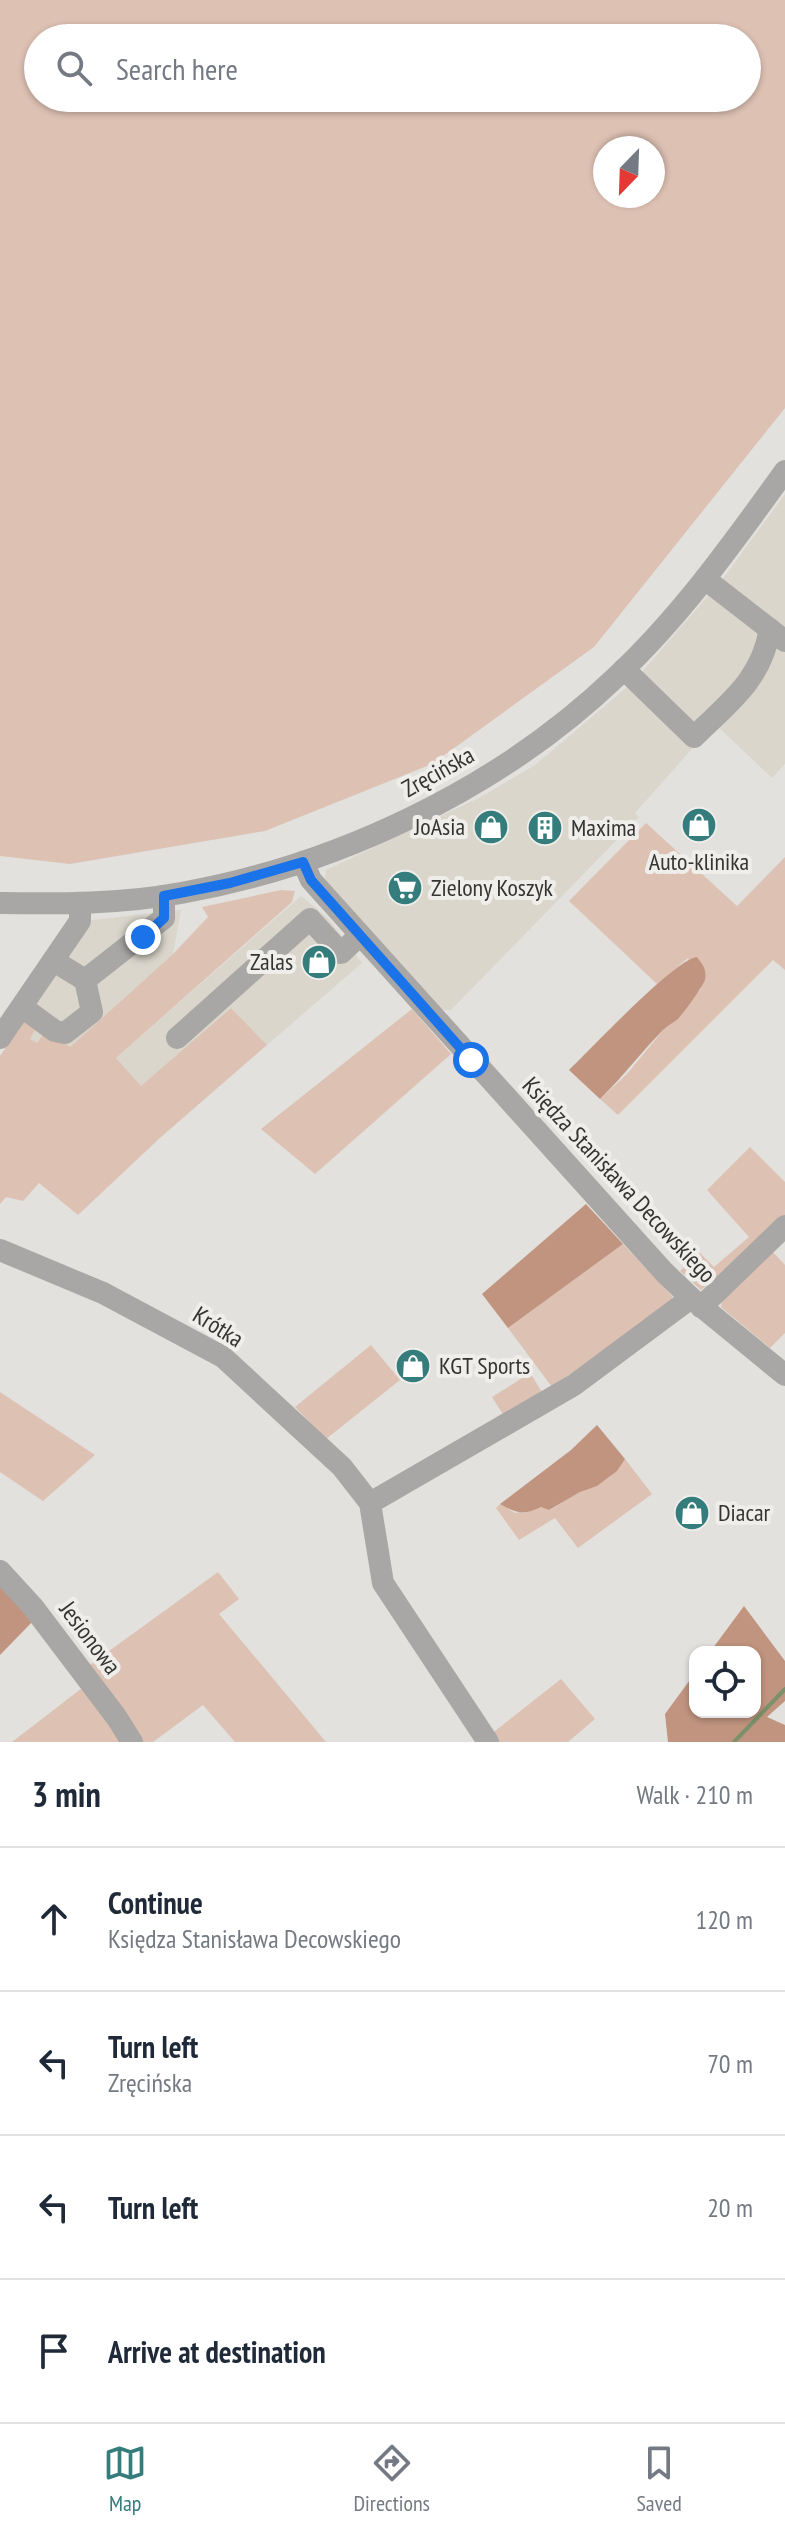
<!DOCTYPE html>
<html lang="en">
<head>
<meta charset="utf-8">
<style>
  body { margin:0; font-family:"PT Sans Narrow",sans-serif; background:#f2f2f3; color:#1f2937 }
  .controls { position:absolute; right:24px; bottom:24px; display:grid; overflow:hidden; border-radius:16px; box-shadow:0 2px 6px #0004 }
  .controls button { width:72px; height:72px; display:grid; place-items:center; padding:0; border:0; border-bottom:2px solid #e0e1e3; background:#fff; color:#1f2937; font:40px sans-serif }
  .compass { position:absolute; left:593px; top:136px; width:72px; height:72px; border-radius:50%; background:#fff; box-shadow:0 2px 6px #0004; rotate:203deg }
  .stop { position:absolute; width:24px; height:24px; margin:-18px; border:6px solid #1a73e8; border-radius:50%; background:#fff }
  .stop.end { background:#1a73e8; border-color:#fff; box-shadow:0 2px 8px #0008 }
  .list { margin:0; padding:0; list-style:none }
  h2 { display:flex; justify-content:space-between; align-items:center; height:104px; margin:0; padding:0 32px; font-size:34px }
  h2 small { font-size:26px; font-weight:400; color:#747a83 }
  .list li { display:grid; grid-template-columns:52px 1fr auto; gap:24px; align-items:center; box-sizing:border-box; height:144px; padding:0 32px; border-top:2px solid #e0e1e3 }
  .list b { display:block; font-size:30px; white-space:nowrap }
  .list p { margin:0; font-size:26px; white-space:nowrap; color:#747a83 }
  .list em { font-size:26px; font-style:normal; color:#747a83 }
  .icon { flex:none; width:44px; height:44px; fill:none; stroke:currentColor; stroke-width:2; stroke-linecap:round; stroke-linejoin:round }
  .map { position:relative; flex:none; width:785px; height:1742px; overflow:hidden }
  .search { position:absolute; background:#fff; box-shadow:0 2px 6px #0004; left:24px; right:24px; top:24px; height:88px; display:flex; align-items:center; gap:20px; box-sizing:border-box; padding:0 28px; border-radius:44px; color:#747a83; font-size:30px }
  .sheet { height:680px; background:#fff }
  nav { display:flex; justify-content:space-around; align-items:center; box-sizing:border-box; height:112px; border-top:2px solid #e0e1e3; background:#fff; font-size:22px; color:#747a83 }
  nav a { display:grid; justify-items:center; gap:4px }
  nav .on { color:#347d7c }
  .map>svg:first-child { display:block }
  .built { fill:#dad6cc }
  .green { fill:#ddc1b3; fill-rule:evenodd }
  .forest { fill:#c0947e }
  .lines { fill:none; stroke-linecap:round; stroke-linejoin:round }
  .stream { stroke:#7b916a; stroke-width:4 }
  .minor { stroke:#a8a7a5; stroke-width:22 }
  .route { stroke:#1a73e8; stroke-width:10 }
  .labels { text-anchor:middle; stroke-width:8; stroke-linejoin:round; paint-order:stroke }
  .street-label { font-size:24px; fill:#343433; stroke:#efeeeb }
  .poi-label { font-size:24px; fill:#343433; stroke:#efeeeb; text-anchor:start }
</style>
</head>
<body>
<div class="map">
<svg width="785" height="1742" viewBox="0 0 785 1742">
  <rect width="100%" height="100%" fill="#e2e1de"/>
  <g class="built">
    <path d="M 785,494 L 785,764 L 772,778 L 716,725 L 698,742 L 635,813 L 639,817 L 451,1010 L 442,1010 L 325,880 L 326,870 L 479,798 L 535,765 L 632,683 L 721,581 Z"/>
    <path d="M 301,896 L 328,918 L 362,963 L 267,1045 L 231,1008 L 141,1087 L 116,1058 Z"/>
    <path d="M 181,910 L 173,954 L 70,1047 L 37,1044 L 29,1039 L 37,1024 L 27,1017 L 92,920 Z"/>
  </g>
  <g class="green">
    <path d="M 0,0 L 785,0 L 785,408 L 594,647 L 432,764 L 265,831 L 70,864 L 0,856 ZM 38,38 L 747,38 L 747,98 L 38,98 ZM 605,148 L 653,148 L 653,196 L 605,196 Z"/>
    <path d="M 646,823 L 737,906 L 785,857 L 785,970 L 773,960 L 618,1115 L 600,1099 L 627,1074 L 664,1029 L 680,1017 L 690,1000 L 701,989 L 688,958 L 657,984 L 569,901 Z"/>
    <path d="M 281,890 L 295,891 L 292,902 L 116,1058 L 141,1086 L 231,1008 L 267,1045 L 161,1137 L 78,1215 L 39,1183 L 23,1201 L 6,1197 L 0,1204 L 0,1056 L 27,1017 L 38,1024 L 30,1039 L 37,1043 L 46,1031 L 70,1047 L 173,954 L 208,917 L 202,907 Z"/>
    <path d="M 412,1009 L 451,1054 L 315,1174 L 261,1129 Z"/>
    <path d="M 750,1147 L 785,1182 L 785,1219 L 701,1290 L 680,1271 L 700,1253 L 714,1267 L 749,1237 L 707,1190 Z"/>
    <path d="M 623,1244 L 673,1297 L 664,1308 L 552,1387 L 508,1328 Z"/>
    <path d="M 770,1249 L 785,1265 L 785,1333 L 770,1348 L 721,1307 L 722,1301 Z"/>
    <path d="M 371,1345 L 400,1380 L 326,1439 L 295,1407 Z"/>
    <path d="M 530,1373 L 542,1392 L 504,1416 L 492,1397 Z"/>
    <path d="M 0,1392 L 95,1455 L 43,1501 L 0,1472 Z"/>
    <path d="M 625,1459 L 652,1494 L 578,1548 L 555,1518 L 519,1540 L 496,1508 L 500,1504 L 515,1513 L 541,1507 L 550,1510 C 559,1505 568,1498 578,1493 C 600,1481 609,1483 625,1459 Z"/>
    <path d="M 218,1572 L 239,1599 L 219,1614 L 326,1742 L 235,1742 L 203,1705 L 153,1742 L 141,1742 L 87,1667 Z"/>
    <path d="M 561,1679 L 595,1719 L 568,1742 L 495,1742 L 490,1735 Z"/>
    <path d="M 86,1685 L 126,1742 L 12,1742 Z"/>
  </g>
  <g class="forest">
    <path d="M 697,957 C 702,964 707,969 705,979 C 705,984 682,1015 678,1019 C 673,1023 667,1026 663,1030 C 641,1052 623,1077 600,1099 L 569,1070 C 590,1050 675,959 697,957 Z"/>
    <path d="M 586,1204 L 623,1244 L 508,1328 L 482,1294 Z"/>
    <path d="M 597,1425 L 625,1459 L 617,1471 L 597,1486 L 580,1492 L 549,1510 L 541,1507 C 524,1515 517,1514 500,1504 L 571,1450 Z"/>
    <path d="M 0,1578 L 35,1619 L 0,1655 Z"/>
    <path d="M 744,1606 L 785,1661 L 785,1701 L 767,1717 L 785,1725 L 785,1742 L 668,1742 L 665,1714 L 695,1673 L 695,1712 L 755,1712 L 755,1652 L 710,1652 Z"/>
  </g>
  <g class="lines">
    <path class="stream" d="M 734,1742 L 785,1689"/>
    <g class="minor">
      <path d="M 705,579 L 785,641"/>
      <path d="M 624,669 L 694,737 C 729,702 761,681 770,629"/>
      <path d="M 303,862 L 311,880 L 664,1272 L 691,1298 L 785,1375"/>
      <path d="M 0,903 C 61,904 121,904 181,893 C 339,865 500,788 616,677 C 681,616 733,543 785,471"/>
      <path d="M 85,980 L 164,918 L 164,896"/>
      <path d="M 22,1007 L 55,1031 L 65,1033 L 92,1012 L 85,980 L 54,961"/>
      <path d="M 0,1038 L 80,921 L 80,904"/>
      <path d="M 177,1038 L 310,919 L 341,953 L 360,935"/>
      <path d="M 0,1250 L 103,1293 L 223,1357 L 342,1467 L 370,1503 L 383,1583 L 488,1742"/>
      <path d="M 701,1307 L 785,1226"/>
      <path d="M 370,1503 L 574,1385 L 691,1298"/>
      <path d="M 0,1571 L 33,1607 L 117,1718 L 132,1742"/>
    </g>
  </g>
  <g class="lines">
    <path class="route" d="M 143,937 L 164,918 L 164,896 L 230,883 L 303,862 L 311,880 L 471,1060"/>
  </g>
  <defs>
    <symbol id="shop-disc" viewBox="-11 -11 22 22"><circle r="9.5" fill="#347d7c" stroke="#efeeeb"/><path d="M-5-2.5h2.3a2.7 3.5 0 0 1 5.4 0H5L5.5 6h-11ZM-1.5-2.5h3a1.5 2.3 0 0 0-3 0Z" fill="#fff"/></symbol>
    <symbol id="building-disc" viewBox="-11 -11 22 22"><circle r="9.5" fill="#347d7c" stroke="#efeeeb"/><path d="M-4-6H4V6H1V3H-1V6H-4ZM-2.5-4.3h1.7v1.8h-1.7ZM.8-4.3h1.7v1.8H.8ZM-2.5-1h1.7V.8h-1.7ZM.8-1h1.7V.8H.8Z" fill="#fff"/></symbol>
    <symbol id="supermarket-disc" viewBox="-11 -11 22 22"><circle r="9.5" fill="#347d7c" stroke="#efeeeb"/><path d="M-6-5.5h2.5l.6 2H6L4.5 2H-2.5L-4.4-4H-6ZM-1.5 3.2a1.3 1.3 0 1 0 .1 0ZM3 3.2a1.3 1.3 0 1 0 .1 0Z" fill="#fff"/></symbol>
  </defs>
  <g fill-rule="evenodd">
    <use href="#shop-disc" x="679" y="805" width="40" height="40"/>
    <use href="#shop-disc" x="471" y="807" width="40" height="40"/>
    <use href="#building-disc" x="525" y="808" width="40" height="40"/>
    <use href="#supermarket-disc" x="385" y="868" width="40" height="40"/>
    <use href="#shop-disc" x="299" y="942" width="40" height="40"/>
    <use href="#shop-disc" x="393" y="1346" width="40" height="40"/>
    <use href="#shop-disc" x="672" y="1493" width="40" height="40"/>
  </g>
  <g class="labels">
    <g class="street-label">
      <text transform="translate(438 772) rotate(-29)" y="8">Zręcińska</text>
      <text transform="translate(619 1180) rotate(47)" y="8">Księdza Stanisława Decowskiego</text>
      <text transform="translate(218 1327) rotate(32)" y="8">Krótka</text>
      <text transform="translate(90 1638) rotate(53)" y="8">Jesionowa</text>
    </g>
    <g class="poi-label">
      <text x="465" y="835" text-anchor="end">JoAsia</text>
      <text x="571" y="836">Maxima</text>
      <text x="699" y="870" text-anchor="middle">Auto-klinika</text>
      <text x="431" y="896">Zielony Koszyk</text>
      <text x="293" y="970" text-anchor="end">Zalas</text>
      <text x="439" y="1374">KGT Sports</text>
      <text x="718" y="1521">Diacar</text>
    </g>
  </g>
</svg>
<div class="controls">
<button><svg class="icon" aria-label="locate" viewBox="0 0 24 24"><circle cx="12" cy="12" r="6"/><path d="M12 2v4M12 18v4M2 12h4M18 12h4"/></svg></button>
</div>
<svg class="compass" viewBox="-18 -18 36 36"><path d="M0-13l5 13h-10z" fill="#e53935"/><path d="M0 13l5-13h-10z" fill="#747a83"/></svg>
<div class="stop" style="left:471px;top:1060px"></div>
<div class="stop end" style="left:143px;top:937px"></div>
<div class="search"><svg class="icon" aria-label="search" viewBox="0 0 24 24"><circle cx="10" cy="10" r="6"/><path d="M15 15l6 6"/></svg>Search here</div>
</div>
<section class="sheet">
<h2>3 min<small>Walk · 210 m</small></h2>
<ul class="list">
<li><svg class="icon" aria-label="ahead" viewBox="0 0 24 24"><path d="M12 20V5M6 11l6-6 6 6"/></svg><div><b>Continue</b><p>Księdza Stanisława Decowskiego</p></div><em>120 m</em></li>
<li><svg class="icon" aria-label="left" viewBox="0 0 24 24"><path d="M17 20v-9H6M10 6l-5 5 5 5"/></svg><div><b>Turn left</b><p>Zręcińska</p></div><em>70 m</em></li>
<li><svg class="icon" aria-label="left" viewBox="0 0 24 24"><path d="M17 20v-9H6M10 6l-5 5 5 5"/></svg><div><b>Turn left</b></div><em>20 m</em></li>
<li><svg class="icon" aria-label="arrive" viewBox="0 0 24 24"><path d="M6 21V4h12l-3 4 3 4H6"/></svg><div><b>Arrive at destination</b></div></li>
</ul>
</section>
<nav>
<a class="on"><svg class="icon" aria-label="map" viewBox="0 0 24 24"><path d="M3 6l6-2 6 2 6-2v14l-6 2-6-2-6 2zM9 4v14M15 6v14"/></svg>Map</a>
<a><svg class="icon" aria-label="directions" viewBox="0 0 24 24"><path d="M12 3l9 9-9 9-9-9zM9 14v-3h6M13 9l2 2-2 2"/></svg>Directions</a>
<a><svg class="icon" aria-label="saved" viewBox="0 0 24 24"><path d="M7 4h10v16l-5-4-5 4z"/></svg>Saved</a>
</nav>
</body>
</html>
